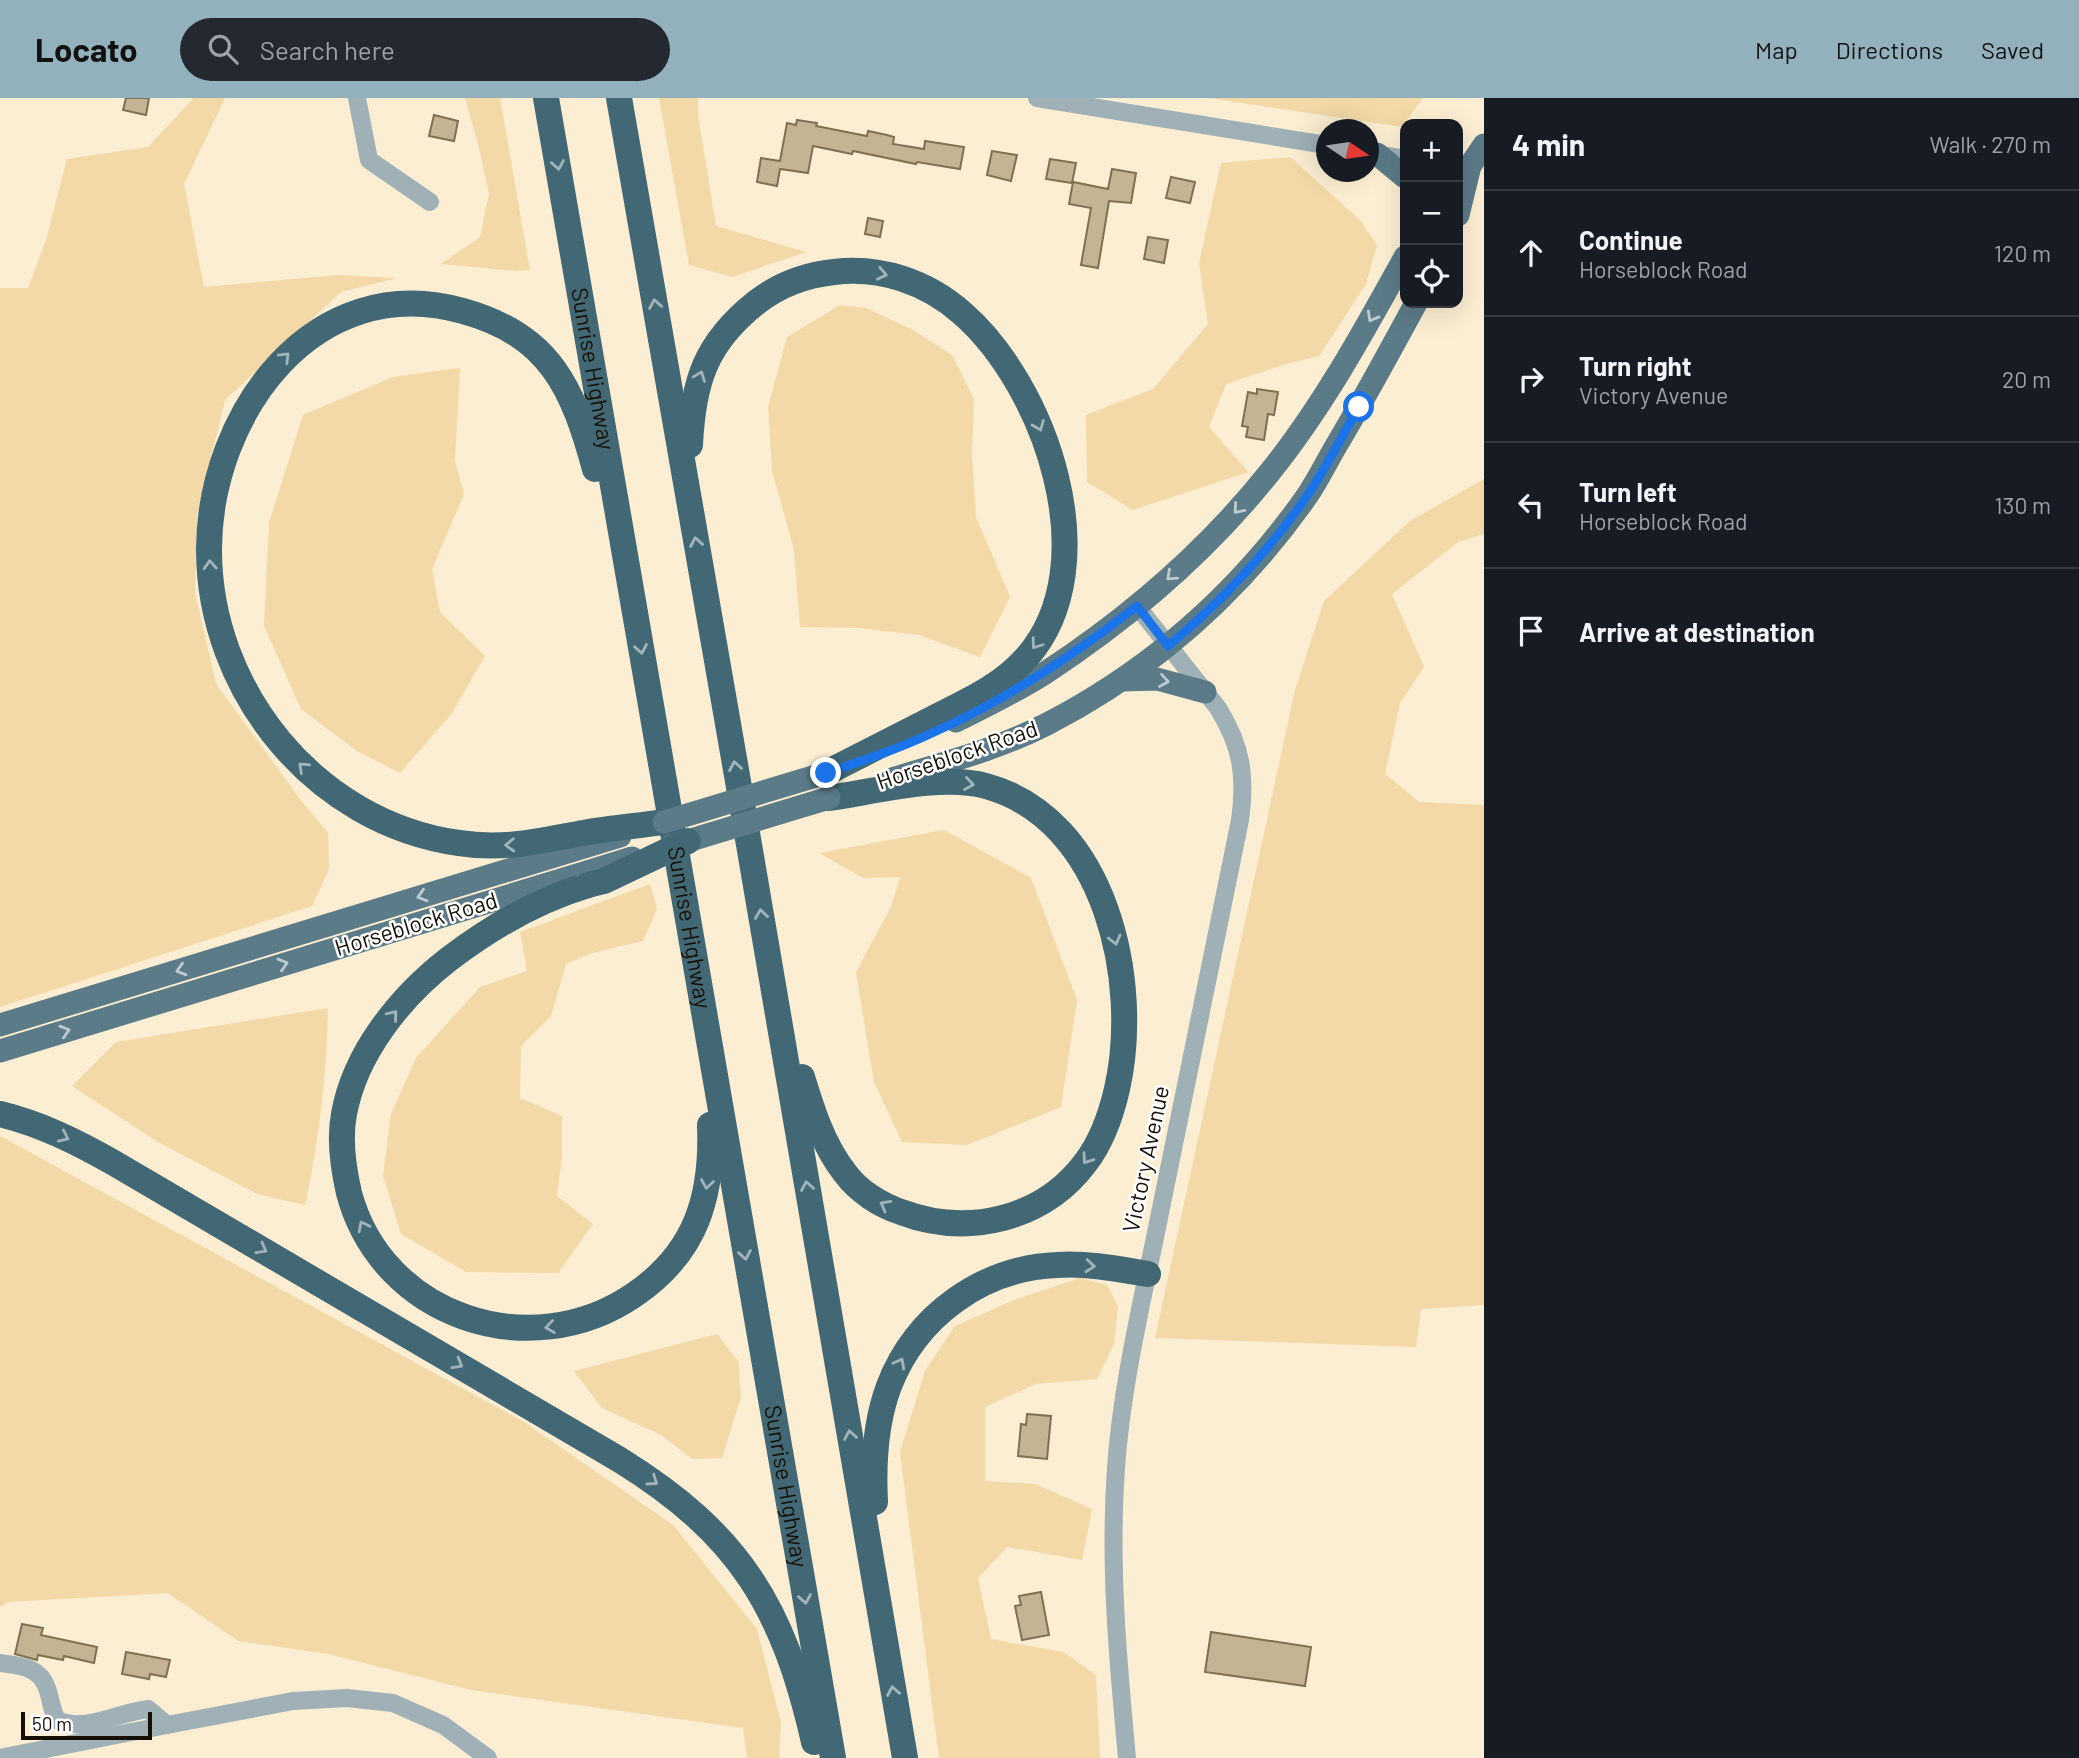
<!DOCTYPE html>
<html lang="en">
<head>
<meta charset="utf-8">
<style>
  body { margin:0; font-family:Barlow,sans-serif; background:#242831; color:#f1f3f6 }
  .controls { position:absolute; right:21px; top:21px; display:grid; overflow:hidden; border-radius:14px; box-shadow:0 7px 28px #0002 }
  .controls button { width:63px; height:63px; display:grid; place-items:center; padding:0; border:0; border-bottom:2px solid #363941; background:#171b24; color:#f1f3f6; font:35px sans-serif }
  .compass { position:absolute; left:1316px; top:21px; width:63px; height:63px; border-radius:50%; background:#171b24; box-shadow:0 7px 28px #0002; rotate:103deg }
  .scale { position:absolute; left:21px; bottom:18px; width:131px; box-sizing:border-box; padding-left:7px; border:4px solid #150f04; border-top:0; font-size:19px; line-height:24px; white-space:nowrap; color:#150f04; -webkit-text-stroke:5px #fff; paint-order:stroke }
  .stop { position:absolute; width:21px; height:21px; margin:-16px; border:5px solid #1a73e8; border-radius:50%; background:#fff }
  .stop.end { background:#1a73e8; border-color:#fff; box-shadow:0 2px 7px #0008 }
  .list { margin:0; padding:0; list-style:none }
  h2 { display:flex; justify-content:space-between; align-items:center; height:91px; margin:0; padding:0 28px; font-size:30px }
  h2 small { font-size:23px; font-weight:400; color:#9ea1a6 }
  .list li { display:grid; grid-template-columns:46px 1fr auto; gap:21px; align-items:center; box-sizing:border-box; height:126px; padding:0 28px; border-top:2px solid #363941 }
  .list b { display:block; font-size:26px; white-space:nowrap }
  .list p { margin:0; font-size:23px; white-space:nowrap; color:#9ea1a6 }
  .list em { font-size:23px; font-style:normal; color:#9ea1a6 }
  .icon { flex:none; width:38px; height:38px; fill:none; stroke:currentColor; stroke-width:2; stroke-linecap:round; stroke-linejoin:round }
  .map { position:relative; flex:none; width:1484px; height:1660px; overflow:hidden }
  header { display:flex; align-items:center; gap:42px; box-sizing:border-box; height:98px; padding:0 35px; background:#92b1bc; color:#111 }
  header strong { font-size:33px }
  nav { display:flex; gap:38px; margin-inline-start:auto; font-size:24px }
  .search { width:490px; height:63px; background:#242831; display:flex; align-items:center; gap:18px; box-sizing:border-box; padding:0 24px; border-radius:38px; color:#9ea1a6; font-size:26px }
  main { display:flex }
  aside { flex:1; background:#171b24 }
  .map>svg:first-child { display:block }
  .green { fill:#f3d9a7 }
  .building { fill:#c5b493; stroke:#807052; stroke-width:2 }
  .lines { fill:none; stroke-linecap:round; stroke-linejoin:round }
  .minor { stroke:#9fb0b7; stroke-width:18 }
  .major { stroke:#5b7b88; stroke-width:23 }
  .highway { stroke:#426876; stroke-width:26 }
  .major-bridge { stroke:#5b7b88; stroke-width:23 }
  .highway-bridge { stroke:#426876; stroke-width:26 }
  .oneway { stroke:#a0b4ba }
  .oneway2 { stroke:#bdcacf }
  .route { stroke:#1a73e8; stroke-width:9 }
  .labels { text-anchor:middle; stroke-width:5; stroke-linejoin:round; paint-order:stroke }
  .street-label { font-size:23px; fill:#150f04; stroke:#fff }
</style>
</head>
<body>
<header>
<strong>Locato</strong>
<div class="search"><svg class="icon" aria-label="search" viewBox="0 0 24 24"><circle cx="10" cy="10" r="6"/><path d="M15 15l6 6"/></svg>Search here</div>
<nav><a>Map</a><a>Directions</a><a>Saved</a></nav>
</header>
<main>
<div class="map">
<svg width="1484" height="1660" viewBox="0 0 1484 1660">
  <rect width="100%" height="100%" fill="#fceed2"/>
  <g class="green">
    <path d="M 194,0 L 225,0 L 184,86 L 204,189 L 337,177 L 397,180 L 341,194 L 225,302 L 197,417 L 195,495 L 216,586 L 303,705 L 328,735 L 329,771 L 312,808 L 0,909 L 0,190 L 28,190 L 46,142 L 67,61 L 148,49 Z"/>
    <path d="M 465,0 L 500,0 L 530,172 L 516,173 L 441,166 L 480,139 L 489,96 L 478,46 Z"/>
    <path d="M 659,0 L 698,0 L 698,17 L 716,128 L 806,154 L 732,179 L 689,167 Z"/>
    <path d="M 1208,0 L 1423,0 L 1402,29 Z"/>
    <path d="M 1290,59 L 1360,122 L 1377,147 L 1366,186 L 1319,258 L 1286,266 L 1226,286 L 1209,329 L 1248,374 L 1133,412 L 1087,384 L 1086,317 L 1153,291 L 1208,226 L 1199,165 L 1221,65 Z"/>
    <path d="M 840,207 L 866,210 L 913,232 L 952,257 L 974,301 L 972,356 L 976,419 L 1010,499 L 980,559 L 919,537 L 859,530 L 800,529 L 794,451 L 772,373 L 768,309 L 787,239 Z"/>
    <path d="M 460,270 L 455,363 L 464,396 L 432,471 L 440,514 L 485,558 L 452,615 L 400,675 L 357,653 L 301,611 L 264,528 L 269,425 L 303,317 L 393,279 Z"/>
    <path d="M 1484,381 L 1484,436 L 1458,444 L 1392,496 L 1424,569 L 1400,605 L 1385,676 L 1419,704 L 1484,707 L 1484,1207 L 1421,1211 L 1416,1249 L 1155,1240 L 1295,592 L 1324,503 L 1410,423 Z"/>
    <path d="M 944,732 L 1031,780 L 1077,902 L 1061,1009 L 967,1047 L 902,1044 L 874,984 L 856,874 L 891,809 L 900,779 L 863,780 L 819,755 Z"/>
    <path d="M 650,786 L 657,811 L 643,843 L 592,855 L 566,866 L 551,918 L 521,948 L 520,1000 L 562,1018 L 562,1059 L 557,1098 L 593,1126 L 558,1175 L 466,1174 L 401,1136 L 383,1077 L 391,1016 L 416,960 L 480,889 L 527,873 L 520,834 Z"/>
    <path d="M 328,910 C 327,977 319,1041 305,1107 L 257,1096 L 158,1044 L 72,988 L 116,944 Z"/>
    <path d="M 0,1038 L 524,1324 L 673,1427 L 757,1531 L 781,1625 L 779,1660 L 747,1660 L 743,1630 L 471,1592 L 328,1556 L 238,1543 L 168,1495 L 8,1504 L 0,1509 Z"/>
    <path d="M 1080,1180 L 1107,1187 L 1118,1208 L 1114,1246 L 1097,1281 L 1036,1286 L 985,1309 L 985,1383 L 1035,1386 L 1092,1411 L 1082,1462 L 1007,1449 L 978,1480 L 991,1541 L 1063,1554 L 1096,1577 L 1100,1660 L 939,1660 L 900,1354 L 925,1273 L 955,1228 L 1014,1202 Z"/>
    <path d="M 717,1236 L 738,1263 L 741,1299 L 722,1360 L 692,1361 L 661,1337 L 602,1310 L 574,1273 Z"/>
  </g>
  <g class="building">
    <path d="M 126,0 L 149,0 L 146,17 L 123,12 Z"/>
    <path d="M 434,17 L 458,23 L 454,43 L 429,38 Z"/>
    <path d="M 797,22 L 817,25 L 816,28 L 867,38 L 868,33 L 887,37 L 894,39 L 893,46 L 924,51 L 925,43 L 964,49 L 960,71 L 917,64 L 916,66 L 853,53 L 852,56 L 813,48 L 808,75 L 780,71 L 777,88 L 757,84 L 761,60 L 780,63 L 787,25 L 796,27 Z"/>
    <path d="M 992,53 L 1017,57 L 1011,83 L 987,77 Z"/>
    <path d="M 1050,61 L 1076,65 L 1072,85 L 1046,81 Z"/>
    <path d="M 1112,71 L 1136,75 L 1131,105 L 1109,103 L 1098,170 L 1081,167 L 1091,110 L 1069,106 L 1073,84 L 1108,91 Z"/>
    <path d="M 1171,79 L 1195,84 L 1190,105 L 1166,100 Z"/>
    <path d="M 868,120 L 883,123 L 880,139 L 865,136 Z"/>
    <path d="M 1148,139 L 1168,142 L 1164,165 L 1144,161 Z"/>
    <path d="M 1257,291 L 1278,294 L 1274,317 L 1268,316 L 1264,342 L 1246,339 L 1248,329 L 1242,328 L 1248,294 L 1257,296 Z"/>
    <path d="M 1027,1316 L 1051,1318 L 1047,1361 L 1018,1358 L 1021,1326 L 1026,1327 Z"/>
    <path d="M 1041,1494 L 1049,1537 L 1022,1542 L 1015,1508 L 1021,1507 L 1019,1498 Z"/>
    <path d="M 22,1526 L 43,1530 L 41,1537 L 97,1549 L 94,1565 L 64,1558 L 63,1562 L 38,1557 L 37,1562 L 15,1556 Z"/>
    <path d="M 1211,1534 L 1311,1549 L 1305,1588 L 1205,1574 Z"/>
    <path d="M 126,1554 L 170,1562 L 166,1579 L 150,1576 L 149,1581 L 122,1576 Z"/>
  </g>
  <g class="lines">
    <g class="minor">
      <path d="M 357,0 L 369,62 L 430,104"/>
      <path d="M 1037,0 L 1326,47"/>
      <path d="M 1375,56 L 1405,61"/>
      <path d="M 0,1565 C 20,1568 39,1568 47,1590 C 51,1601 51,1611 57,1622 C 86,1635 119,1614 148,1611 L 167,1627 L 293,1603 L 347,1600 L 393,1605 L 443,1627 L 488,1660"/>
      <path d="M 0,1660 L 167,1627"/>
      <path d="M 1127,1660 C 1118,1564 1109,1467 1116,1370 C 1122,1283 1144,1196 1161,1110 C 1187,981 1214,851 1240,722 C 1246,678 1242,649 1218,610 L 1137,508"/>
    </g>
    <g class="major">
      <path d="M 1377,56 L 1405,79"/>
      <path d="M 1460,83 L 1484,47"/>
      <path d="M 1458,117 L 1469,72"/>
      <path d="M 1122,582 L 1157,581 L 1205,594"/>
      <path d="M 956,623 C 986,608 1017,593 1045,575 C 1129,520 1207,453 1270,374 C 1323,308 1364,233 1405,159"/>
      <path d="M 892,681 C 944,665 998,651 1047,626 C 1153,571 1238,496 1307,398 C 1318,382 1326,365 1336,348 C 1364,301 1390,253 1416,205"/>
      <path d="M 0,927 L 620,738"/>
      <path d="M 0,953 L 587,774"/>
    </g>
    <g class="highway">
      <path id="s1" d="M 546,0 L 833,1660"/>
      <path d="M 619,0 L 747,735 L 905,1660"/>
      <path d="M 690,347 C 693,284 705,245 757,204 C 779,187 806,177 834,174 C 880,168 927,184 962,215 C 1045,287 1108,466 1027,559 C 1001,589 965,604 930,622 C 895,640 861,657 826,675"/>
      <path d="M 595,371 C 573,290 550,237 463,213 C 314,171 210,315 209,450 C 208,592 315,725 459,745 C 505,752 539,743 583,735 C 610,730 637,728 664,724"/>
      <path d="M 588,787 C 537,802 491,829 449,861 C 400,899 355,955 344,1016 C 339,1042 343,1069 349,1095 C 382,1219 530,1268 634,1197 C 696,1155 713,1099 710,1027"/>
      <path d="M 802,979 C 812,1012 823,1047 845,1075 C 858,1093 880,1107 901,1114 C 967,1139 1043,1122 1086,1064 C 1102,1043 1111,1017 1117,991 C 1141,885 1107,721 986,688 C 940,676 877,693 829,700"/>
      <path d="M 0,1016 C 41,1026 77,1044 114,1065 L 620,1362 C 739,1436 783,1508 814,1644"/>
      <path d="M 875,1404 C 873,1365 875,1325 889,1288 C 916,1218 982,1170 1057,1167 C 1088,1165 1118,1171 1148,1176"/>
    </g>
    <g class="major-bridge">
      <path d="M 664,724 L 826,675"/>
      <path d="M 671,748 L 829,700"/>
      <path d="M 587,774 L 632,760"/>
    </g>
    <path class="highway-bridge" d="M 588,787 L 604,783 L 688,743"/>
  </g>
  <defs><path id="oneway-chevron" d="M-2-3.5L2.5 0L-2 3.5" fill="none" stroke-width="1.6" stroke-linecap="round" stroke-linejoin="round" transform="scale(1.75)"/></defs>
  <g class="oneway">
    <use href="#oneway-chevron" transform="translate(558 67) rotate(80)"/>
    <use href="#oneway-chevron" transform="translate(882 176) rotate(12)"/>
    <use href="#oneway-chevron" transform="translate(655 206) rotate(-100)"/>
    <use href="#oneway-chevron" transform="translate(285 259) rotate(-45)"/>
    <use href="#oneway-chevron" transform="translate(700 278) rotate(-69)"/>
    <use href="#oneway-chevron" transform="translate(1039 328) rotate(68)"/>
    <use href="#oneway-chevron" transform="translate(696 444) rotate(-100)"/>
    <use href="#oneway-chevron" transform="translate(210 467) rotate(-93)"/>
    <use href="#oneway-chevron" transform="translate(1036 546) rotate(126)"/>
    <use href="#oneway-chevron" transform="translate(641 551) rotate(80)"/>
    <use href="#oneway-chevron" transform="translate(735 668) rotate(-100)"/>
    <use href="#oneway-chevron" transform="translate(303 669) rotate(-137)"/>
    <use href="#oneway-chevron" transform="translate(969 686) rotate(9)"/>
    <use href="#oneway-chevron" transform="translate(510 747) rotate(178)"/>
    <use href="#oneway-chevron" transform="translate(761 816) rotate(-99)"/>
    <use href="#oneway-chevron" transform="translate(1115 842) rotate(75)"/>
    <use href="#oneway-chevron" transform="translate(393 917) rotate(-51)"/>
    <use href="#oneway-chevron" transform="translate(64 1039) rotate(25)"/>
    <use href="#oneway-chevron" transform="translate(1087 1061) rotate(125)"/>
    <use href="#oneway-chevron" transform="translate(707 1086) rotate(99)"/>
    <use href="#oneway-chevron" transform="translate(807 1088) rotate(-100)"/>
    <use href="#oneway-chevron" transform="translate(885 1107) rotate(-151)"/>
    <use href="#oneway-chevron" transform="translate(363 1128) rotate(-117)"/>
    <use href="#oneway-chevron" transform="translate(262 1151) rotate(30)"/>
    <use href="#oneway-chevron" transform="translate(745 1157) rotate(80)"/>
    <use href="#oneway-chevron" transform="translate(1090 1168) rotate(5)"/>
    <use href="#oneway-chevron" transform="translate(550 1229) rotate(172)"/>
    <use href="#oneway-chevron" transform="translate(900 1265) rotate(-62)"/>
    <use href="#oneway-chevron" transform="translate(458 1266) rotate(30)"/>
    <use href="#oneway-chevron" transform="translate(850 1337) rotate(-100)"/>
    <use href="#oneway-chevron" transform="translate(653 1383) rotate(35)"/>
    <use href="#oneway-chevron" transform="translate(805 1501) rotate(80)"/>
    <use href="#oneway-chevron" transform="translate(893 1593) rotate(-100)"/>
  </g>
  <g class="oneway2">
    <use href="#oneway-chevron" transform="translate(1372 219) rotate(119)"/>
    <use href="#oneway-chevron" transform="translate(1238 411) rotate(131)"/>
    <use href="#oneway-chevron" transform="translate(1171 478) rotate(138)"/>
    <use href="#oneway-chevron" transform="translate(1164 583) rotate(10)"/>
    <use href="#oneway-chevron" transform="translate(422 798) rotate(163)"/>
    <use href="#oneway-chevron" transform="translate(283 866) rotate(-17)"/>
    <use href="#oneway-chevron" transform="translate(181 872) rotate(163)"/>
    <use href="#oneway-chevron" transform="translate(65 933) rotate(-17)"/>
  </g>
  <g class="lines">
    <path class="route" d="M 826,675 C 862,663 898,651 932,635 C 1006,602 1073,558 1137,508 L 1168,548 C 1221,504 1268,454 1307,398 C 1326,370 1342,338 1359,309"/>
  </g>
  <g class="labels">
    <g class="street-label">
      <text dy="8" stroke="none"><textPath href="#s1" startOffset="275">Sunrise Highway</textPath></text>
      <text transform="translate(957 657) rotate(-19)" y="8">Horseblock Road</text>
      <text transform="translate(416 826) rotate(-17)" y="8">Horseblock Road</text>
      <text dy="8" stroke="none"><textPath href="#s1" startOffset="842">Sunrise Highway</textPath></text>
      <text transform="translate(1146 1061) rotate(-78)" y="8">Victory Avenue</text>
      <text dy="8" stroke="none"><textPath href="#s1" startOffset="1409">Sunrise Highway</textPath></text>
    </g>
  </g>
</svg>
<div class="controls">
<button>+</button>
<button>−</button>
<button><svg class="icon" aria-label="locate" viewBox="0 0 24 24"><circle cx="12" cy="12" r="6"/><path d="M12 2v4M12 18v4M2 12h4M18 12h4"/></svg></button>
</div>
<svg class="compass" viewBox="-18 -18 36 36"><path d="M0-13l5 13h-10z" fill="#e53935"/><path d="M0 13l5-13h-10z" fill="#9ea1a6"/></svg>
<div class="scale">50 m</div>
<div class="stop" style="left:1359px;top:309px"></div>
<div class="stop end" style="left:826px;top:675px"></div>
</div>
<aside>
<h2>4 min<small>Walk · 270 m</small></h2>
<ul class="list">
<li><svg class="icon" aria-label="ahead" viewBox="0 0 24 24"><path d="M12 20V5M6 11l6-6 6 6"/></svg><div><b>Continue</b><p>Horseblock Road</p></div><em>120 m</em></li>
<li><svg class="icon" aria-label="right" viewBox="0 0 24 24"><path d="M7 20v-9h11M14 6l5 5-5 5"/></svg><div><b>Turn right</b><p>Victory Avenue</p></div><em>20 m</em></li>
<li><svg class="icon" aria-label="left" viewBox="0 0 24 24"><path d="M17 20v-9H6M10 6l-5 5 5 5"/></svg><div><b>Turn left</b><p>Horseblock Road</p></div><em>130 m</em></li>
<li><svg class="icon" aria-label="arrive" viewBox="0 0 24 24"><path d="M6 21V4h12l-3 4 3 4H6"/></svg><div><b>Arrive at destination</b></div></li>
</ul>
</aside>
</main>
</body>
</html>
